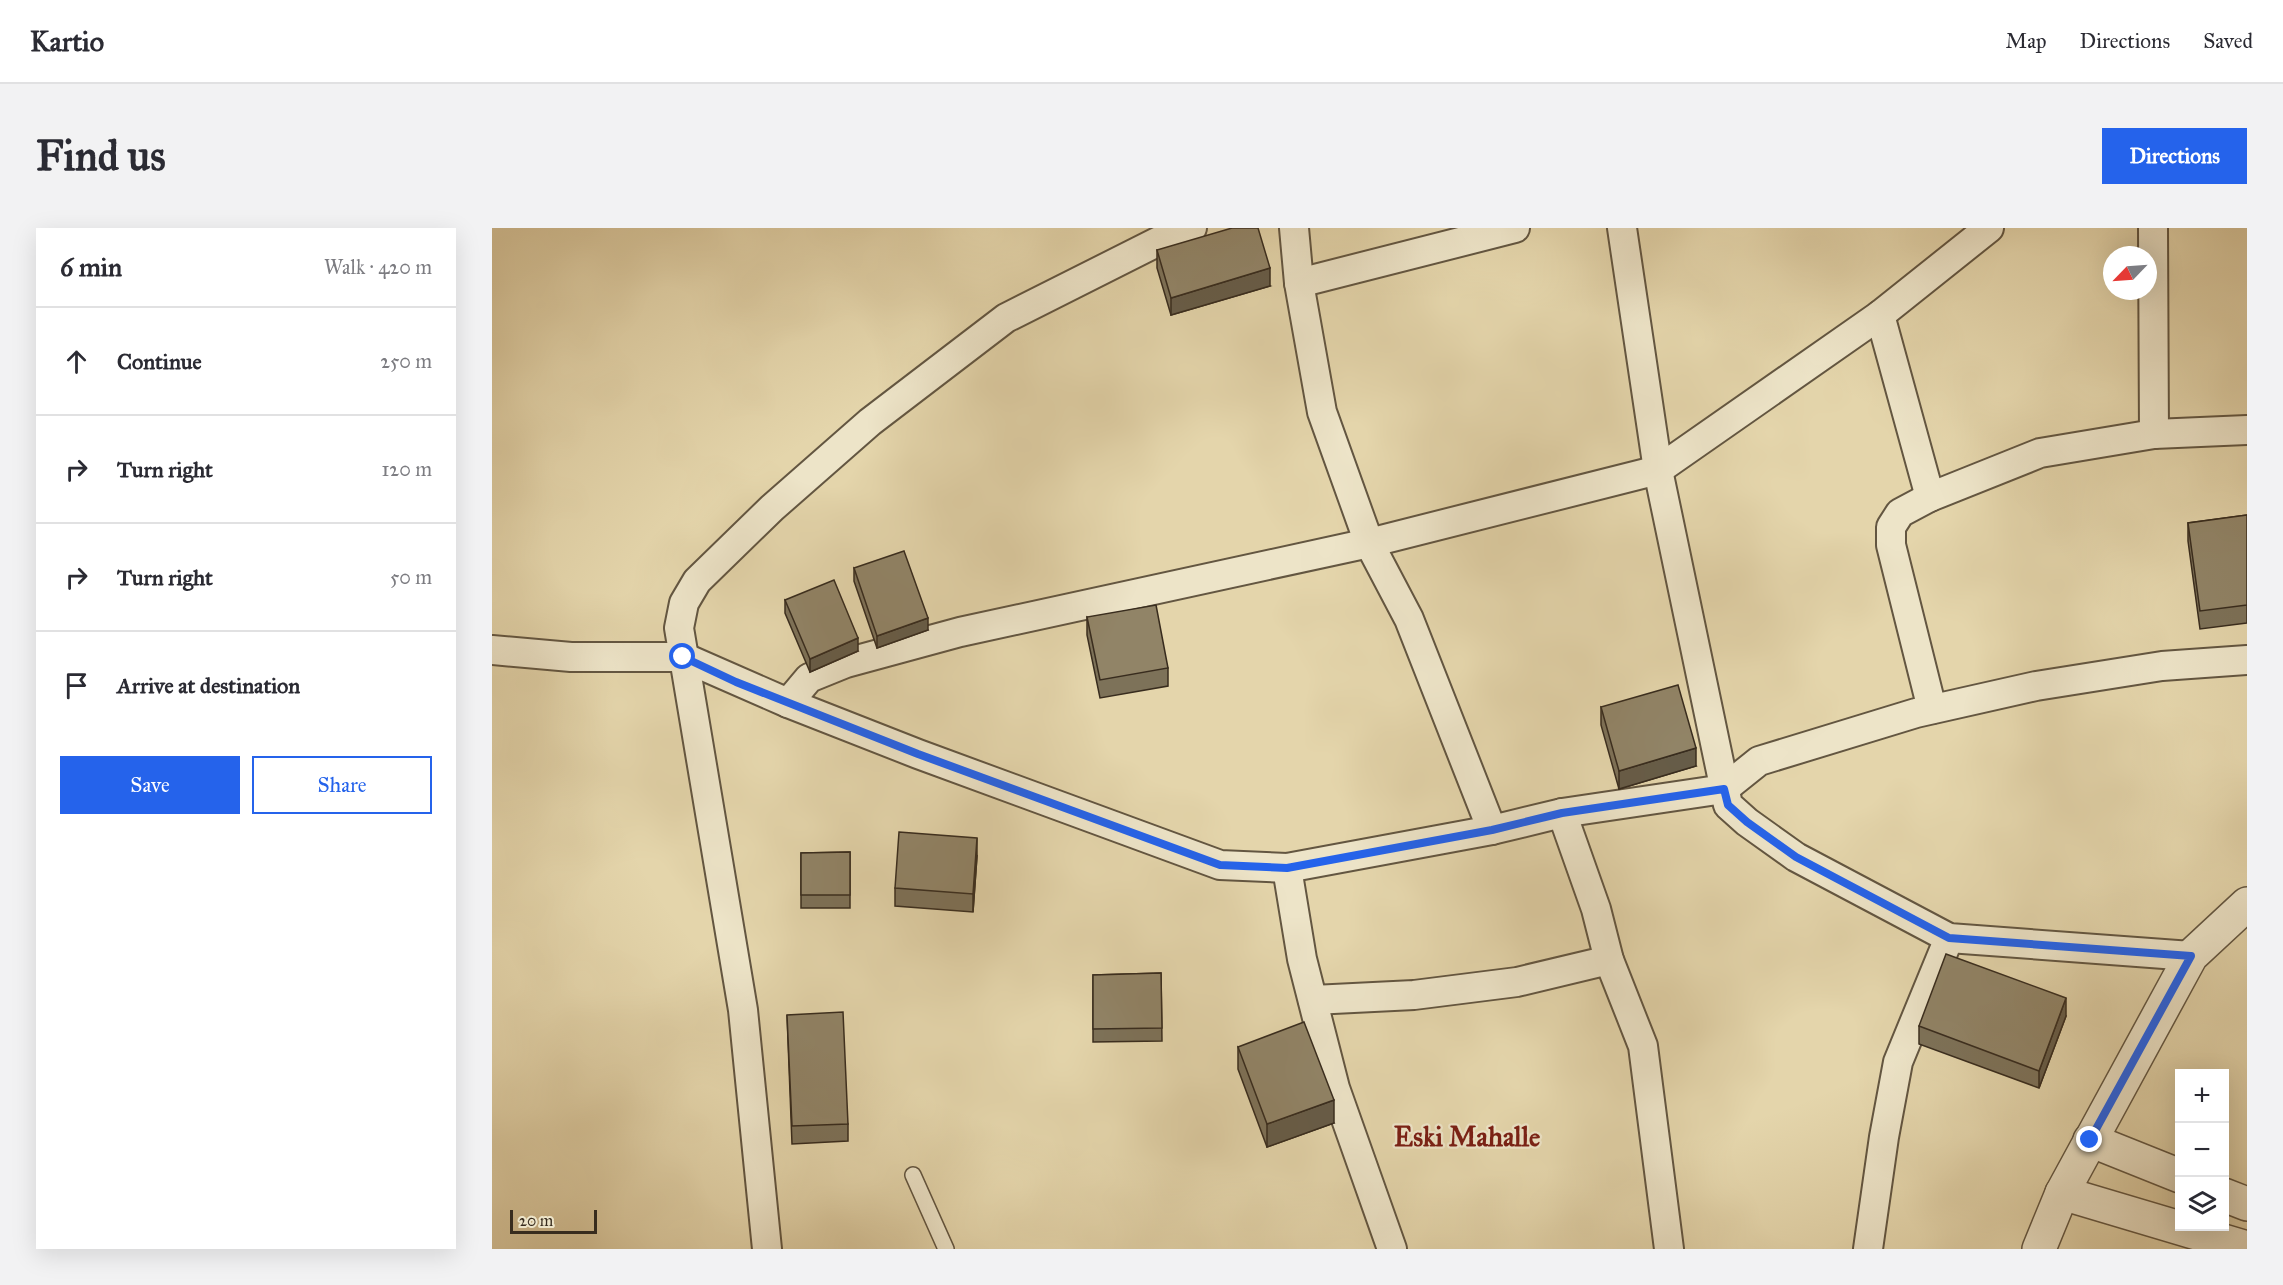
<!DOCTYPE html>
<html lang="en">
<head>
<meta charset="utf-8">
<style>
  body { margin:0; font-family:"IM FELL Great Primer",serif; background:#f2f2f3; color:#2b2b33 }
  .controls { position:absolute; right:18px; bottom:18px; display:grid; overflow:hidden; border-radius:0px; box-shadow:0 6px 24px #0002 }
  .controls button { width:54px; height:54px; display:grid; place-items:center; padding:0; border:0; border-bottom:2px solid #e1e1e2; background:#fff; color:#2b2b33; font:30px sans-serif }
  .compass { position:absolute; left:1611px; top:18px; width:54px; height:54px; border-radius:50%; background:#fff; box-shadow:0 6px 24px #0002; rotate:245deg }
  .scale { position:absolute; left:18px; bottom:15px; width:87px; box-sizing:border-box; padding-left:6px; border:3px solid #382c1e; border-top:0; font-size:16px; line-height:21px; white-space:nowrap; color:#382c1e; -webkit-text-stroke:4px #ede4c8; paint-order:stroke }
  .stop { position:absolute; width:18px; height:18px; margin:-14px; border:4px solid #2563eb; border-radius:50%; background:#fff }
  .stop.end { background:#2563eb; border-color:#fff; box-shadow:0 2px 6px #0008 }
  .list { margin:0; padding:0; list-style:none }
  h2 { display:flex; justify-content:space-between; align-items:center; height:78px; margin:0; padding:0 24px; font-size:26px }
  h2 small { font-size:20px; font-weight:400; color:#7c7c81 }
  .list li { display:grid; grid-template-columns:39px 1fr auto; gap:18px; align-items:center; box-sizing:border-box; height:108px; padding:0 24px; border-top:2px solid #e1e1e2 }
  .list b { display:block; font-size:22px; white-space:nowrap }
  .list em { font-size:20px; font-style:normal; color:#7c7c81 }
  .actions { display:flex; gap:12px; padding:18px 24px }
  .actions a { flex:1; padding:14px 0; border:2px solid #2563eb; border-radius:0px; text-align:center; font-size:21px; color:#2563eb }
  .actions .main { background:#2563eb; color:#fff }
  .icon { flex:none; width:33px; height:33px; fill:none; stroke:currentColor; stroke-width:2; stroke-linecap:round; stroke-linejoin:round }
  .map { position:relative; flex:none; width:1755px; height:1021px; overflow:hidden; border-radius:0px }
  header { display:flex; align-items:center; gap:36px; box-sizing:border-box; height:84px; padding:0 30px; background:#fff; border-bottom:2px solid #e1e1e2 }
  header strong { font-size:28px }
  nav { display:flex; gap:33px; margin-inline-start:auto; font-size:21px }
  .intro { display:flex; align-items:center; justify-content:space-between; box-sizing:border-box; height:144px; padding:0 36px }
  h1 { margin:0; font-size:42px }
  .button { padding:15px 27px; border-radius:0px; background:#2563eb; color:#fff; font-size:21px; font-weight:700 }
  main { display:flex; gap:36px; padding:0 36px }
  aside { flex:1; background:#fff; border-radius:0px; box-shadow:0 6px 24px #0002 }
  .map>svg:first-child { display:block }
  .lines { fill:none; stroke-linecap:round; stroke-linejoin:round }
  .service-casing { stroke:#635641; stroke-width:18 }
  .minor-casing { stroke:#635641; stroke-width:32 }
  .tertiary-casing { stroke:#635641; stroke-width:36 }
  .service { stroke:#ede4c8; stroke-width:15 }
  .minor { stroke:#ede4c8; stroke-width:28 }
  .tertiary { stroke:#ede4c8; stroke-width:33 }
  .wall { fill:#7d7259; stroke:#382c1e; stroke-width:1.5 }
  .shaded-wall { fill:#665c48; stroke:#382c1e; stroke-width:1.5 }
  .building { fill:#918467; stroke:#382c1e; stroke-width:1.5 }
  .route { stroke:#2563eb; stroke-width:8 }
  .labels { text-anchor:middle; stroke-width:4.5; stroke-linejoin:round; paint-order:stroke }
  .district-label { font-size:27px; font-weight:bold; fill:#7a1f14; stroke:#ede4c8 }
</style>
</head>
<body>
<header>
<strong>Kartio</strong>
<nav><a>Map</a><a>Directions</a><a>Saved</a></nav>
</header>
<div class="intro"><h1>Find us</h1><a class="button">Directions</a></div>
<main>
<aside>
<h2>6 min<small>Walk · 420 m</small></h2>
<ul class="list">
<li><svg class="icon" aria-label="ahead" viewBox="0 0 24 24"><path d="M12 20V5M6 11l6-6 6 6"/></svg><div><b>Continue</b></div><em>250 m</em></li>
<li><svg class="icon" aria-label="right" viewBox="0 0 24 24"><path d="M7 20v-9h11M14 6l5 5-5 5"/></svg><div><b>Turn right</b></div><em>120 m</em></li>
<li><svg class="icon" aria-label="right" viewBox="0 0 24 24"><path d="M7 20v-9h11M14 6l5 5-5 5"/></svg><div><b>Turn right</b></div><em>50 m</em></li>
<li><svg class="icon" aria-label="arrive" viewBox="0 0 24 24"><path d="M6 21V4h12l-3 4 3 4H6"/></svg><div><b>Arrive at destination</b></div></li>
</ul>
<div class="actions"><a class="main">Save</a><a>Share</a></div>
</aside>
<div class="map">
<svg width="1755" height="1021" viewBox="0 0 1755 1021">
  <rect width="100%" height="100%" fill="#e4d5ab"/>
  <filter id="stains"><feTurbulence type="fractalNoise" baseFrequency=".00333" numOctaves="4"/><feColorMatrix values="0 0 0 0 .2 0 0 0 0 .09 0 0 0 0 .02 0 0 0 .5 -.17"/></filter>
  <radialGradient id="worn" r=".72"><stop offset=".6" stop-color="#630" stop-opacity="0"/><stop offset="1" stop-color="#630" stop-opacity=".3"/></radialGradient>
  <g class="lines">
    <defs>
      <path id="service" d="M 421,947 L 454,1021"/>
      <g id="minor">
        <path d="M 802,0 L 807,55 L 830,184 L 877,315 L 917,391 L 1000,602"/>
        <path d="M 1130,0 L 1166,242 L 1236,577 L 1255,594 L 1304,629 L 1457,710 L 1699,728"/>
        <path d="M 1661,0 L 1662,206"/>
        <path d="M 807,55 L 1023,0"/>
        <path d="M 1388,87 L 1438,269"/>
        <path d="M 0,422 L 79,429 L 191,429 L 296,475 L 426,526 L 728,637 L 795,640 L 1000,602 L 1070,585 L 1232,561 L 1267,533 L 1424,485 L 1544,458 L 1670,438 L 1755,432"/>
        <path d="M 296,475 L 317,450 L 354,435 L 468,404 L 877,315 L 1166,242 L 1388,87 L 1497,0"/>
        <path d="M 1440,481 L 1399,317 L 1399,299 L 1408,285 L 1438,269 L 1548,225 L 1662,206 L 1755,202"/>
        <path d="M 1070,585 L 1104,681 L 1117,732 L 1151,818 L 1177,1021"/>
        <path d="M 795,640 L 810,731 L 843,860 L 900,1021"/>
        <path d="M 821,772 L 922,767 L 1025,754 L 1117,732"/>
        <path d="M 275,1021 L 251,782 L 187,400 L 192,375 L 205,353 L 280,280 L 378,194 L 514,90 L 677,8 L 700,0"/>
        <path d="M 1376,1021 L 1392,909 L 1406,834 L 1457,710"/>
      </g>
      <g id="tertiary">
        <path d="M 1598,912 L 1688,948"/>
        <path d="M 1570,965 L 1755,1020"/>
        <path d="M 1732,967 L 1755,976"/>
        <path d="M 1547,1021 L 1570,965 L 1699,728 L 1755,676"/>
      </g>
    </defs>
    <use href="#service" class="service-casing"/>
    <use href="#minor" class="minor-casing"/>
    <use href="#tertiary" class="tertiary-casing"/>
    <use href="#service" class="service"/>
    <use href="#minor" class="minor"/>
    <use href="#tertiary" class="tertiary"/>
  </g>
  <g class="wall">
    <path d="M 665,22 L 778,58 L 679,87 L 665,40 Z"/>
    <path d="M 1755,287 L 1755,395 L 1708,401 L 1696,313 L 1696,295 Z"/>
    <path d="M 362,340 L 436,402 L 385,420 L 362,353 Z"/>
    <path d="M 293,372 L 366,423 L 318,444 L 293,385 Z"/>
    <path d="M 595,389 L 676,440 L 676,458 L 608,470 L 595,407 Z"/>
    <path d="M 1109,479 L 1204,538 L 1127,561 L 1109,497 Z"/>
    <path d="M 358,624 L 358,680 L 309,680 L 309,625 Z"/>
    <path d="M 485,628 L 481,684 L 403,678 L 403,660 Z"/>
    <path d="M 669,745 L 670,813 L 601,814 L 601,747 Z"/>
    <path d="M 295,787 L 356,896 L 356,913 L 300,916 Z"/>
    <path d="M 1574,788 L 1547,860 L 1427,816 L 1427,798 Z"/>
    <path d="M 746,819 L 842,895 L 775,919 L 746,841 Z"/>
  </g>
  <g class="shaded-wall">
    <path d="M 778,40 L 778,58 L 679,87 L 679,70 Z"/>
    <path d="M 436,390 L 436,402 L 385,420 L 385,408 Z"/>
    <path d="M 366,410 L 366,423 L 318,444 L 318,431 Z"/>
    <path d="M 1204,520 L 1204,538 L 1127,561 L 1127,543 Z"/>
    <path d="M 485,610 L 485,628 L 481,684 L 481,666 Z"/>
    <path d="M 1574,770 L 1574,788 L 1547,860 L 1547,843 Z"/>
    <path d="M 842,872 L 842,895 L 775,919 L 775,896 Z"/>
  </g>
  <g class="building">
    <path d="M 740,0 L 766,0 L 778,40 L 679,70 L 665,22 Z"/>
    <path d="M 1755,287 L 1755,377 L 1708,383 L 1696,295 Z"/>
    <path d="M 412,323 L 436,390 L 385,408 L 362,340 Z"/>
    <path d="M 342,352 L 366,410 L 318,431 L 293,372 Z"/>
    <path d="M 664,377 L 676,440 L 608,452 L 595,389 Z"/>
    <path d="M 1186,457 L 1204,520 L 1127,543 L 1109,479 Z"/>
    <path d="M 407,604 L 485,610 L 481,666 L 403,660 Z"/>
    <path d="M 358,624 L 358,667 L 309,667 L 309,625 Z"/>
    <path d="M 1454,726 L 1574,770 L 1547,843 L 1427,798 Z"/>
    <path d="M 669,745 L 670,800 L 601,801 L 601,747 Z"/>
    <path d="M 351,784 L 356,896 L 300,898 L 295,787 Z"/>
    <path d="M 812,794 L 842,872 L 775,896 L 746,819 Z"/>
  </g>
  <g class="lines">
    <path class="route" d="M 191,429 L 244,454 L 426,526 L 728,637 L 795,640 L 1000,602 L 1070,585 L 1232,561 L 1236,577 L 1255,594 L 1304,629 L 1457,710 L 1699,728 L 1598,912"/>
  </g>
  <g class="labels">
    <g class="district-label">
      <text x="975" y="918">Eski Mahalle</text>
    </g>
  </g>
  <rect width="100%" height="100%" filter="url(#stains)"/>
  <rect width="100%" height="100%" fill="url(#worn)"/>
</svg>
<div class="controls">
<button>+</button>
<button>−</button>
<button><svg class="icon" aria-label="layers" viewBox="0 0 24 24"><path d="M12 4l9 5-9 5-9-5zM3 14l9 5 9-5"/></svg></button>
</div>
<svg class="compass" viewBox="-18 -18 36 36"><path d="M0-13l5 13h-10z" fill="#e53935"/><path d="M0 13l5-13h-10z" fill="#7c7c81"/></svg>
<div class="scale">20 m</div>
<div class="stop" style="left:191px;top:429px"></div>
<div class="stop end" style="left:1598px;top:912px"></div>
</div>
</main>
</body>
</html>
